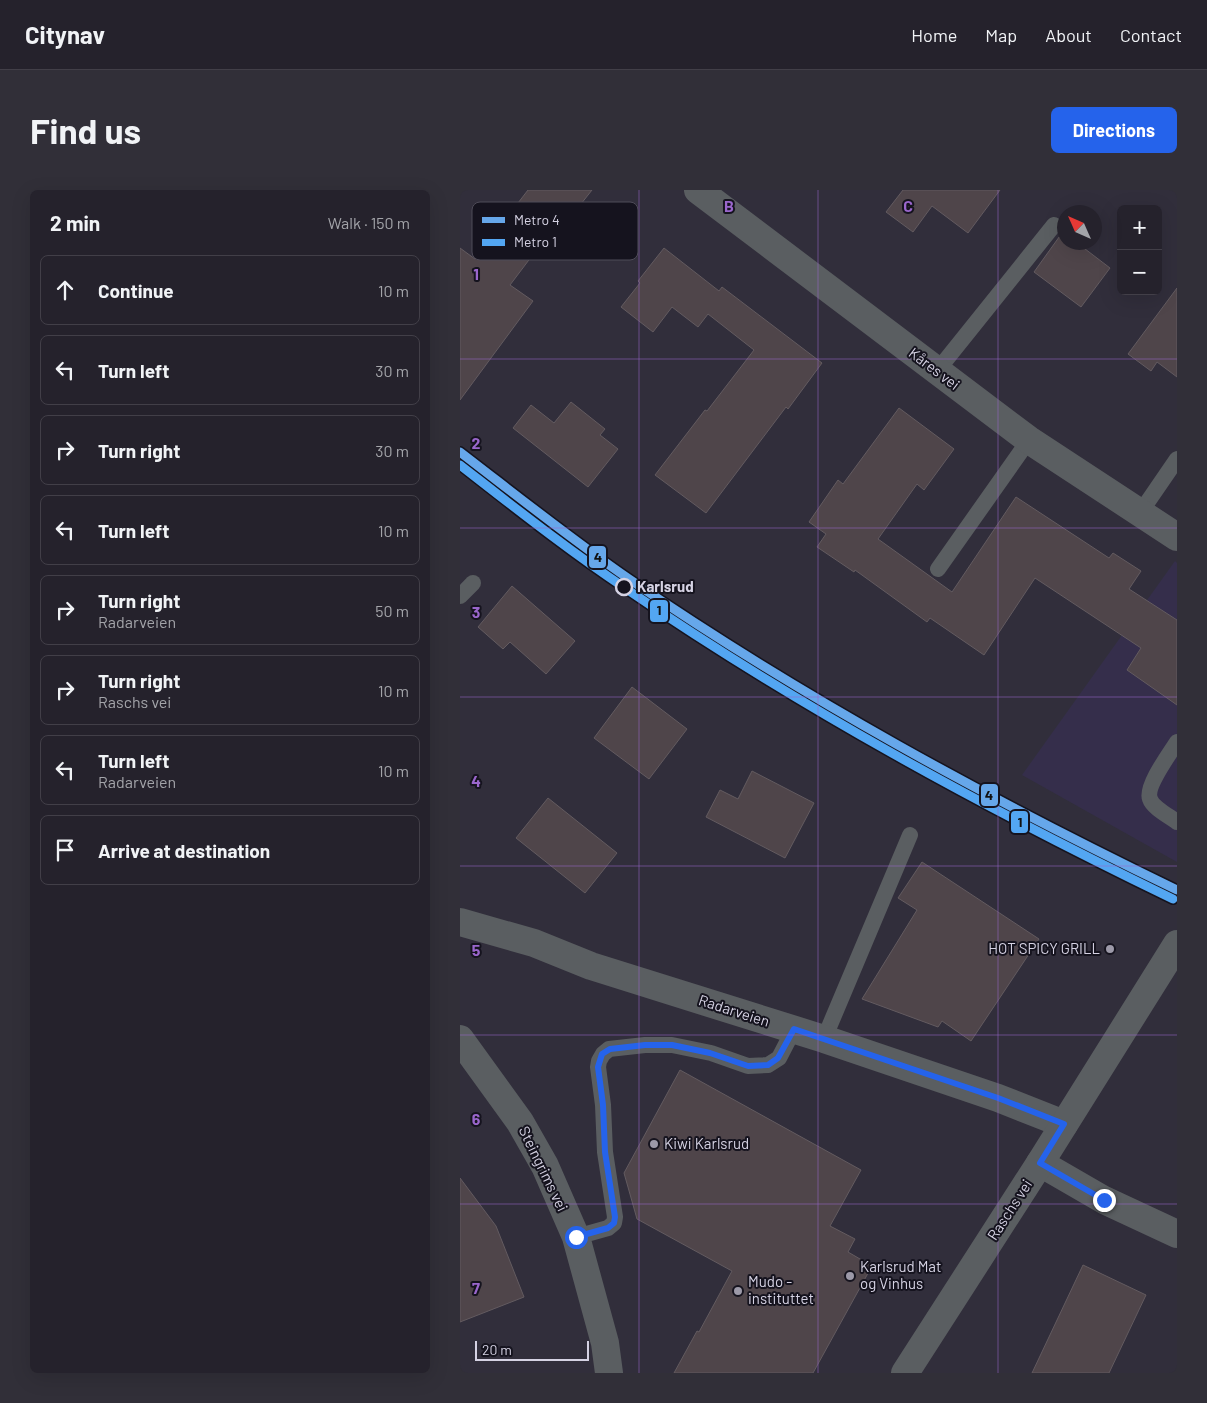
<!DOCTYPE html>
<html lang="en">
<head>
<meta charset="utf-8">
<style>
  body { margin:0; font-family:Barlow,sans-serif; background:#312f38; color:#f1f3f6 }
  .controls { position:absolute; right:15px; top:15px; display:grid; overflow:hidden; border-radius:8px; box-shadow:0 5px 20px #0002 }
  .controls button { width:45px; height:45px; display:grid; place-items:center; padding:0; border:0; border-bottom:1px solid #423f48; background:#25222c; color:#f1f3f6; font:25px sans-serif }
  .compass { position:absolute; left:597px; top:15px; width:45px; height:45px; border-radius:50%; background:#25222c; box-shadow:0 5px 20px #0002; rotate:315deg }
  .scale { position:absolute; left:15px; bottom:12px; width:114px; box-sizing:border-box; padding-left:5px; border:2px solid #d5d2e3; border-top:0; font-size:14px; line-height:18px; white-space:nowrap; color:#d5d2e3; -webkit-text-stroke:4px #15131e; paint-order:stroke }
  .stop { position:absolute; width:15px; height:15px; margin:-11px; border:4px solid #2563eb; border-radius:50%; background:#fff }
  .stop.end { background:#2563eb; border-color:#fff; box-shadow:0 1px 5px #0008 }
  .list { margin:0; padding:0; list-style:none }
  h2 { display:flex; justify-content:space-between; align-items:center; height:65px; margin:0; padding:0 20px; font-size:21px }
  h2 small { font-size:16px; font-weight:400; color:#a3a4a9 }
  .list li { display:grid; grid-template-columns:32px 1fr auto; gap:15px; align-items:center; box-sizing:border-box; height:70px; margin:0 10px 10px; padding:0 10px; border:1px solid #423f48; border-radius:8px }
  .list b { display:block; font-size:19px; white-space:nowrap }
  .list p { margin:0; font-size:16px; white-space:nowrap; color:#a3a4a9 }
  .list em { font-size:16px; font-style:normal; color:#a3a4a9 }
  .icon { flex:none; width:28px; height:28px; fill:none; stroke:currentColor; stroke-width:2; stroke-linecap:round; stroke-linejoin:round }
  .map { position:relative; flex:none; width:717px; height:1183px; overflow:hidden; border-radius:8px }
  header { display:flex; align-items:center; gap:30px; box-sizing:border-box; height:70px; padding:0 25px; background:#25222c; border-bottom:1px solid #423f48 }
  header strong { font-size:24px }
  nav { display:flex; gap:28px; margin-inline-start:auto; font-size:18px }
  .intro { display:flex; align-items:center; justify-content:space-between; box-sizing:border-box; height:120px; padding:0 30px }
  h1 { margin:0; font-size:35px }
  .button { padding:12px 22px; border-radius:8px; background:#2563eb; color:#fff; font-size:18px; font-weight:700 }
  main { display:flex; gap:30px; padding:0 30px }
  aside { flex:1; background:#25222c; border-radius:8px; box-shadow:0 5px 20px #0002 }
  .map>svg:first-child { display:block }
  .built { fill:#352e4b }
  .building { fill:#4f454a; stroke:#635b60 }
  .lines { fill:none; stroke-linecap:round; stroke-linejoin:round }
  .service { stroke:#5a5e61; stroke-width:16 }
  .minor { stroke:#5a5e61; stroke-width:28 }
  .tertiary { stroke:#5a5e61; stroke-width:28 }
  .metro-1-casing { stroke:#15131e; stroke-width:12 }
  .metro-2-casing { stroke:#15131e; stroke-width:12 }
  .metro-1 { stroke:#66a7ea; stroke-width:9 }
  .metro-2 { stroke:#53a6f2; stroke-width:9 }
  .route { stroke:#2563eb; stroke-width:6 }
  .grid { fill:none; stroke:#9a66cc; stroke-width:1; stroke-opacity:0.55 }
  .stop-dot { fill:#15131e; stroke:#d5d2e3; stroke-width:2.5 }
  .poi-dot { fill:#9c99a8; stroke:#15131e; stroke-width:2 }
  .labels { text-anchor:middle; stroke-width:4; stroke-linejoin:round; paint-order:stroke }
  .street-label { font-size:15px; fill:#d5d2e3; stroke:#15131e }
  .stop-label { font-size:15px; font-weight:bold; fill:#d5d2e3; stroke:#15131e; text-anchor:start }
  .poi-label { font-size:15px; fill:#d5d2e3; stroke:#15131e; text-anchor:start }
  .key { fill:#15131e; stroke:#4f4c59; stroke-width:1 }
  .key-label { font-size:14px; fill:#d5d2e3 }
  .grid-label { font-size:16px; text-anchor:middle; font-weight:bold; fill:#9a66cc; stroke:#15131e; stroke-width:4; stroke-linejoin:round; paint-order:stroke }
  .line-badge { stroke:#15131e; stroke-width:2 }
  .pale-badge-label { font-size:14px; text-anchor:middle; font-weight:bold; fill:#111 }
</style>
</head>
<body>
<header>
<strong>Citynav</strong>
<nav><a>Home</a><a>Map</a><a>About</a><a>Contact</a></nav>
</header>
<div class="intro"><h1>Find us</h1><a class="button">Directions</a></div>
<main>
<aside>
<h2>2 min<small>Walk · 150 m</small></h2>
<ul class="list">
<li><svg class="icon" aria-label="ahead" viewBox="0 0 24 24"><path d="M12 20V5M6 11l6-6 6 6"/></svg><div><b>Continue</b></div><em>10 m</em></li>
<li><svg class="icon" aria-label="left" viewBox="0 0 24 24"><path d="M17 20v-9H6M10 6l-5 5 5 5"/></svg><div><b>Turn left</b></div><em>30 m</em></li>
<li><svg class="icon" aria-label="right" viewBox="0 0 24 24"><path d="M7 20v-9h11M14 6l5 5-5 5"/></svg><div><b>Turn right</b></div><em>30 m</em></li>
<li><svg class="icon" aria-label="left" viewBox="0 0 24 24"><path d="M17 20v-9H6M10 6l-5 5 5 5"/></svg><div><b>Turn left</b></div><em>10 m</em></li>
<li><svg class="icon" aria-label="right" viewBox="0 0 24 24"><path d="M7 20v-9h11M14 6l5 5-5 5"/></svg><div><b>Turn right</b><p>Radarveien</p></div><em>50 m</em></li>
<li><svg class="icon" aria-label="right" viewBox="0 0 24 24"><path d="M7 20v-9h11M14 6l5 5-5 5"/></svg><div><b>Turn right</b><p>Raschs vei</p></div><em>10 m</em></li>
<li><svg class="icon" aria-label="left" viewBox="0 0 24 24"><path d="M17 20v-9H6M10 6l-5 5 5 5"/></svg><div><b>Turn left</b><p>Radarveien</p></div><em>10 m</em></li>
<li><svg class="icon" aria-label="arrive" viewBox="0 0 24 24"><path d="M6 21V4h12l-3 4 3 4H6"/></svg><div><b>Arrive at destination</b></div></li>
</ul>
</aside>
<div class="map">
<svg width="717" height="1183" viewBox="0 0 717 1183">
  <rect width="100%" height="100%" fill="#312e3b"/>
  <path class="built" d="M 715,371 L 717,373 L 717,672 L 562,585 Z"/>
  <g class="building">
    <path d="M 68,0 L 132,0 L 117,19 L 126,26 L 102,57 L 87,46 L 50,95 L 73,111 L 0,210 L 0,58 L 15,69 Z"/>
    <path d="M 443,0 L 540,0 L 508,43 L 472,16 L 453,42 L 426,22 Z"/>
    <path d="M 602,43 L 604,44 L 604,52 L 616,52 L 650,78 L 621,117 L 574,82 Z"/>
    <path d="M 204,58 L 259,101 L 262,97 L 362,173 L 328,219 L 326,217 L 246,323 L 195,285 L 245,220 L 247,221 L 294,160 L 248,124 L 238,137 L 212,117 L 193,142 L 161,117 L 180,93 L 178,91 Z"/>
    <path d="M 717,98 L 717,187 L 697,172 L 691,181 L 668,164 Z"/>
    <path d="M 111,212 L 145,239 L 140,245 L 158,259 L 128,297 L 53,238 L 71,215 L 94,233 Z"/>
    <path d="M 439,218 L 494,259 L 464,300 L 457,294 L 418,349 L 492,402 L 556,307 L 649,368 L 653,363 L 681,381 L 669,399 L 717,430 L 717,515 L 667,480 L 681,458 L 575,388 L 524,465 L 470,428 L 467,432 L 395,380 L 394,382 L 357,357 L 366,344 L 349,332 L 378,290 L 383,294 Z"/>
    <path d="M 52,396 L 115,451 L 86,484 L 50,452 L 43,459 L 18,437 Z"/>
    <path d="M 172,497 L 227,539 L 189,589 L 134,548 Z"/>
    <path d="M 292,581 L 354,613 L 325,668 L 246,627 L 260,600 L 278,609 Z"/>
    <path d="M 88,608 L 157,663 L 125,703 L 56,648 Z"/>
    <path d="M 462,672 L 579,749 L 511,851 L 482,831 L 478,837 L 402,809 L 457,720 L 438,708 Z"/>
    <path d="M 220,880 L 401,980 L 370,1036 L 395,1049 L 388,1062 L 412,1076 L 353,1183 L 214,1183 L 237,1141 L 239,1142 L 272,1081 L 177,1029 L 164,983 Z"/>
    <path d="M 0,988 L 36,1036 L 64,1107 L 0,1132 Z"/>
    <path d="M 623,1075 L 686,1105 L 649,1183 L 572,1183 Z"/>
  </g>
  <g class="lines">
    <g class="service">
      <path d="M 477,181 L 594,35"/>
      <path d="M 680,323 L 717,269"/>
      <path d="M 478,379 L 569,250"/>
      <path d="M 0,406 L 13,393"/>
      <path d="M 717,552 C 710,563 685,597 690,609 C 693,618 709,626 717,632"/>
      <path d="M 364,849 L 450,645"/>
      <path d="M 116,1047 L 148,1038 L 154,1033 L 155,1027 L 145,962 L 143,915 L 138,877 L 139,871 L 143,864 L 149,859 L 185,855 L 212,855 L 251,863 L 288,876 L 308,875 L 319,868 L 334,839"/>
    </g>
    <g class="minor">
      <path d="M 238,0 L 569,250 L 717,347"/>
      <path d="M 0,732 L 74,753 L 131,776 L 364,849 L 538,908 L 604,934"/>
      <path d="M 580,973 L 644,1010 L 717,1044"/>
    </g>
    <g class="tertiary">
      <path d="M 0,849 L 60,932 L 85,976 L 116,1047 L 145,1153 L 149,1183"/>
      <path d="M 445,1183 L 580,973 L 717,754"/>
    </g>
    <defs>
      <path id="metro-1" d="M 0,262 C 56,305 111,349 169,389 C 343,508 527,608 717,700"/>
      <path id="metro-2" d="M 0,275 C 54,317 108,360 165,398 C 339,517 523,617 713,709"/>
    </defs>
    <use href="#metro-1" class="metro-1-casing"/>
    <use href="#metro-2" class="metro-2-casing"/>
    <use href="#metro-1" class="metro-1"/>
    <use href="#metro-2" class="metro-2"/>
  </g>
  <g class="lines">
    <path class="route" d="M 116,1047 L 148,1038 L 154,1033 L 155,1027 L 145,962 L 143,915 L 138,877 L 142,864 L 150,859 L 185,855 L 212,855 L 250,863 L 288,876 L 308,875 L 318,868 L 334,839 L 538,908 L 604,934 L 580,973 L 644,1010"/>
  </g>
  <path class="grid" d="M 179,0 L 179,1183M 358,0 L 358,1183M 538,0 L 538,1183M 0,169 L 717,169M 0,338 L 717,338M 0,507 L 717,507M 0,676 L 717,676M 0,845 L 717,845M 0,1014 L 717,1014"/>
  <circle class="stop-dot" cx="164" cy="397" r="8"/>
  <g class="poi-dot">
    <circle cx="650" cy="759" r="5"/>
    <circle cx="194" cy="954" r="5"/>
    <circle cx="390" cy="1086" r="5"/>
    <circle cx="278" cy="1101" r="5"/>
  </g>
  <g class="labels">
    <g class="street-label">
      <text transform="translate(474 179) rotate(37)" y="5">Kåres vei</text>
      <text transform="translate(274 821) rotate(18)" y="5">Radarveien</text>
      <text transform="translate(83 979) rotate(64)" y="5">Steingrims vei</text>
      <text transform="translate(550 1020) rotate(-57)" y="5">Raschs vei</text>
    </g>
    <g class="stop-label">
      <text x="177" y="402">Karlsrud</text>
    </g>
    <g class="poi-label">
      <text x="640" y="764" text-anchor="end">HOT SPICY GRILL</text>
      <text x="204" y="959">Kiwi Karlsrud</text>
      <text x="400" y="1082">Karlsrud Mat<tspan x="400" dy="17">og Vinhus</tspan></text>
      <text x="288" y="1097">Mudo -<tspan x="288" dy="17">instituttet</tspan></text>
    </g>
  </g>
  <rect x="12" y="12" width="166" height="58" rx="8" class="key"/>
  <rect x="22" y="27" width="23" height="6" fill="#66a7ea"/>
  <rect x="22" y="49" width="23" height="7" fill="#53a6f2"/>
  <g class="key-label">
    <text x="54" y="35">Metro 4</text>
    <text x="54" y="57">Metro 1</text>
  </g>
  <g class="grid-label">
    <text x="269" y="22">B</text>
    <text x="448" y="22">C</text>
    <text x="16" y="90">1</text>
    <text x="16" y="259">2</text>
    <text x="16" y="428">3</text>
    <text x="16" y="597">4</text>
    <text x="16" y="766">5</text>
    <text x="16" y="935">6</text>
    <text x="16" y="1104">7</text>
  </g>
  <g class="line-badge">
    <rect x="128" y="355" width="19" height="24" rx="5" fill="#66a7ea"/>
    <rect x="189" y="409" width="20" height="24" rx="5" fill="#53a6f2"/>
    <rect x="520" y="593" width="19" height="24" rx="5" fill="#66a7ea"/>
    <rect x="550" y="620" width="19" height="24" rx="5" fill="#53a6f2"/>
  </g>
  <g class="pale-badge-label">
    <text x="138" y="372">4</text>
    <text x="199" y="425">1</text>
    <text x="529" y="610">4</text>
    <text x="560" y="637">1</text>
  </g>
</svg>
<div class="controls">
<button>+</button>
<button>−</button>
</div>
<svg class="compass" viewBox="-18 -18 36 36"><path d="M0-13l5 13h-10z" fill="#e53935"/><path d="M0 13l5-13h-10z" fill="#a3a4a9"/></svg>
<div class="scale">20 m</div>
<div class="stop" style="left:116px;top:1047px"></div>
<div class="stop end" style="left:644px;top:1010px"></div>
</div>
</main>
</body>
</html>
